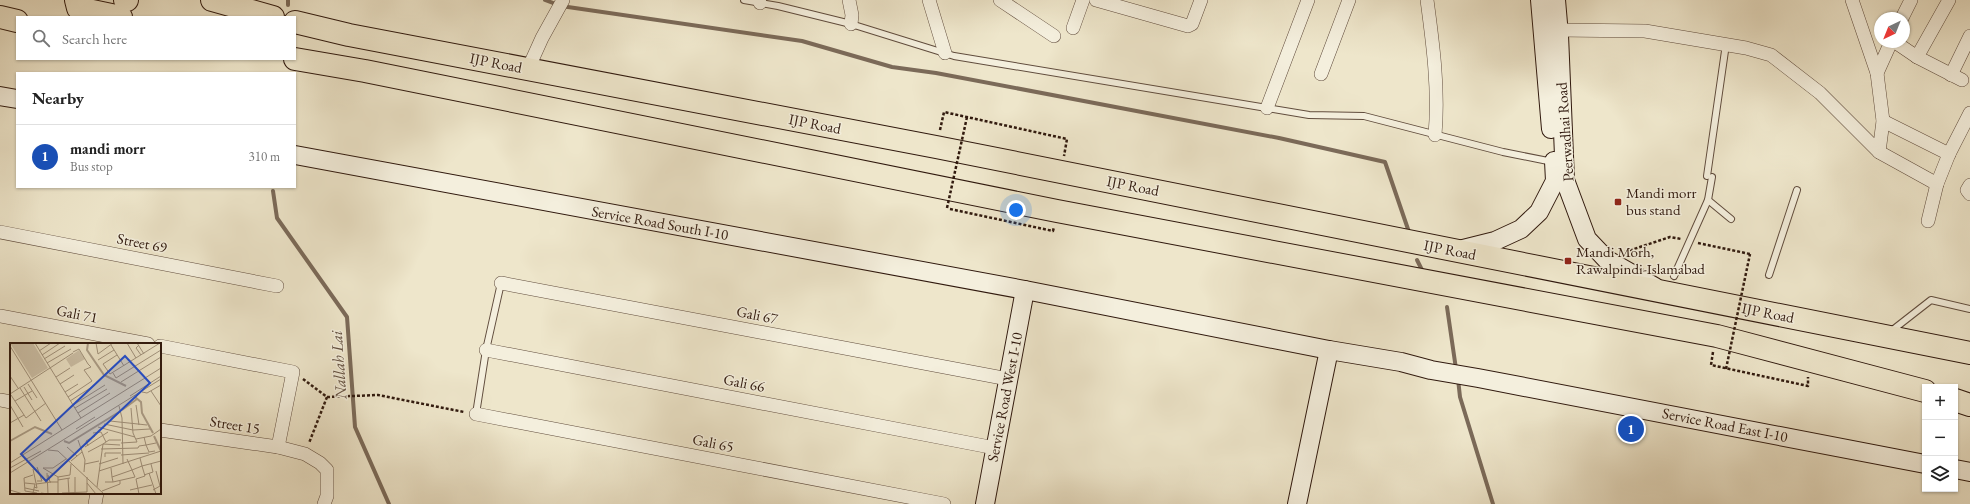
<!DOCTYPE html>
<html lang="en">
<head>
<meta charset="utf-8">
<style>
  body { margin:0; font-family:"EB Garamond",serif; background:#f2f2f2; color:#222 }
  .controls { position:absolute; right:12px; bottom:12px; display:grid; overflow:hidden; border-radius:0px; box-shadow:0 1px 3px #0004 }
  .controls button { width:36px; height:36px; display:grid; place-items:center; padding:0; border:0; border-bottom:1px solid #e0e0e0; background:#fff; color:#222; font:20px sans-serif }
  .compass { position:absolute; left:1874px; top:12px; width:36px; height:36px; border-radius:50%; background:#fff; box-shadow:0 1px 3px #0004; rotate:223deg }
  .you { position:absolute; left:1016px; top:210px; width:14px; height:14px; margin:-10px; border:3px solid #fff; border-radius:50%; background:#1a73e8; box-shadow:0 0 0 6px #1a73e833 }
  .badge { display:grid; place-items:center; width:26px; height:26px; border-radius:50%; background:#0b8043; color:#fff; font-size:13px; font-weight:700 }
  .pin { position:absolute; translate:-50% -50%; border:2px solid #fff; box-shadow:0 1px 4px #0006 }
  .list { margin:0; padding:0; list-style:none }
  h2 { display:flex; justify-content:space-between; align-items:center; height:52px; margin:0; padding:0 16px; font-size:17px }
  h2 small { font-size:13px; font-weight:400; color:#767676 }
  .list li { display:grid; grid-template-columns:26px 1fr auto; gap:12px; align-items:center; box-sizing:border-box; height:64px; padding:0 16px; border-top:1px solid #e0e0e0 }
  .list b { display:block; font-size:15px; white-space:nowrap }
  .list p { margin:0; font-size:13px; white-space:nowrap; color:#767676 }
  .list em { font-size:13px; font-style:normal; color:#767676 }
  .icon { flex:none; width:22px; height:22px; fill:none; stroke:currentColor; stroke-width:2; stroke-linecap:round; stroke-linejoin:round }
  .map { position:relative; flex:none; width:1970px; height:504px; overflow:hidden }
  .search { position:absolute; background:#fff; box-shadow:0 1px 3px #0004; left:16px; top:16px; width:280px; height:44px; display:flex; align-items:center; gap:10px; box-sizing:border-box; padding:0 14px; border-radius:0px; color:#767676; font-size:15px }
  .panel { position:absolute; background:#fff; box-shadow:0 1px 3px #0004; left:16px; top:72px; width:280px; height:116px; border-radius:0px }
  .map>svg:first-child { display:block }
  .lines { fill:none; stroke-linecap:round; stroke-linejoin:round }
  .stream { stroke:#7b6a59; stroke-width:4 }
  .lane-casing { stroke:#604c3d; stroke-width:8 }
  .street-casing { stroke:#604c3d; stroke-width:14 }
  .secondary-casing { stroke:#30190e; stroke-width:20 }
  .highway-casing { stroke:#30190e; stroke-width:24 }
  .path { stroke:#30190e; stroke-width:2.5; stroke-dasharray:3 2; stroke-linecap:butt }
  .lane { stroke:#f4efdd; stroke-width:6 }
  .street { stroke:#f4efdd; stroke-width:13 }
  .secondary { stroke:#f4efdd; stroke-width:18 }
  .highway { stroke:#eee6cb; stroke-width:22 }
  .path-bridge { stroke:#30190e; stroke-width:2.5; stroke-dasharray:3 2; stroke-linecap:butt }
  .poi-dot { fill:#8f2418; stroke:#f4efdd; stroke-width:1.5 }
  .labels { text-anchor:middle; stroke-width:3; stroke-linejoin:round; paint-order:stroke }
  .street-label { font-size:15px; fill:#30190e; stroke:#f4efdd }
  .poi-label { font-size:15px; fill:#30190e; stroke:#f4efdd; text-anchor:start }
  .water-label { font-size:16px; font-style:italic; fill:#624f40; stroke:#f4efdd }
  .inset-river { fill:none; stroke:#ada08b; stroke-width:2 }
  .inset-road { fill:none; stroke:#a2947f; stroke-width:1 }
  .view { fill:#1d4ed8; fill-opacity:0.15; stroke:#1d4ed8; stroke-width:2 }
  .inset-edge { fill:none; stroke:#30190e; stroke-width:2 }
</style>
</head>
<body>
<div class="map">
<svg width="1970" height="504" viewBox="0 0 1970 504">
  <rect width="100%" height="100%" fill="#eee6cb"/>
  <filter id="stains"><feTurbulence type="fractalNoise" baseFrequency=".005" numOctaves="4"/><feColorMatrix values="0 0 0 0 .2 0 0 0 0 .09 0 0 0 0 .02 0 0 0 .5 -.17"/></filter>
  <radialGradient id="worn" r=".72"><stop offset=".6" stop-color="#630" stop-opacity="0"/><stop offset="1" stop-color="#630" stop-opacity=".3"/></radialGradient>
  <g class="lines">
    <g class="stream">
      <path d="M 545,0 L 561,6 L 802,41 L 892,67 L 936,73 L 1279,138 L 1385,162 L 1410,235"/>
      <path d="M 288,5 L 288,0"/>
      <path d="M 273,191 L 277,218 L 347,317 L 355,427 L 389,504"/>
      <path d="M 1417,260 L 1423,272"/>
      <path d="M 1447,307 L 1456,369"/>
      <path d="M 1458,379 L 1460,397 L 1493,504"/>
    </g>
    <defs>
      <g id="lane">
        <path d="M 744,0 L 778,6 L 851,24 L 954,56 L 1309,115 L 1364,116 L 1503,152 L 1553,162"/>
        <path d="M 1707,176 L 1726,44"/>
        <path d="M 1708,200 L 1731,219"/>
        <path d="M 1769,275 L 1797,190"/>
        <path d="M 1674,276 L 1708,200 L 1712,177"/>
        <path d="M 1890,332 L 1931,300 L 1970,309"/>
        <path d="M 476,414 L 486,350 L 501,283"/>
      </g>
      <g id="street">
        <path d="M 759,0 L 760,3"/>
        <path d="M 849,0 L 852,15 L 851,24"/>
        <path d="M 929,0 L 945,53"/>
        <path d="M 1000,0 L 1054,36"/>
        <path d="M 1096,0 L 1188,26 L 1192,24 L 1201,0"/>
        <path d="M 1427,0 C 1433,44 1439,90 1435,135"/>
        <path d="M 1902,18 L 1911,0"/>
        <path d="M 1073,28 L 1083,0"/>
        <path d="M 1559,30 L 1645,31 L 1746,48 L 1771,55 L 1820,93 L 1879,152 L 1883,121 L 1877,73 L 1852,0"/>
        <path d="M 1895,42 L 1917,57 L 1949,0"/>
        <path d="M 1917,57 L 1962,80"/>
        <path d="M 528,69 L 542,38 L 563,0"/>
        <path d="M 1877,73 L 1891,42"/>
        <path d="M 1321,74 L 1349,0"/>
        <path d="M 1951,75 L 1970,36"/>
        <path d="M 1267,108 L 1308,0"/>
        <path d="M 1883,121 L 1949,154"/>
        <path d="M 1879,152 L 1937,184"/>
        <path d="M 1970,185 L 1967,190 L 1970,194"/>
        <path d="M 1928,221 L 1937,184 L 1949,154 L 1970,113"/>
        <path d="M 0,232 L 277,286"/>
        <path d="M 501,283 L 1008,379"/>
        <path d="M 0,316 L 148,344"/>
        <path d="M 160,346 L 293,372 L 278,447"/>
        <path d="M 486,350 L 995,448"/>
        <path d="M 0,400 L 11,402"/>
        <path d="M 476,414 L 944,504"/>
        <path d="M 160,430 L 278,447 L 305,454 L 320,463 L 327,470 L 327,496 L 324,504"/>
        <path d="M 95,504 L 97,493"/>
      </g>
      <g id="secondary">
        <path d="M 1540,0 L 1551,129"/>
        <path d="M 1556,0 L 1559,35 L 1565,180 L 1587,239 L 1606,259 L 1655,287"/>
        <path d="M 0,96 L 17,99"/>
        <path d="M 295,155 L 1025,290 L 1329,350 L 1401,362 L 1431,370 L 1478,378 L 1925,464"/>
        <path d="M 1459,250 L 1495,241 L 1521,229 L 1539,212 L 1555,181 L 1554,161"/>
        <path d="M 1955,469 L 1970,472"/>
        <path d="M 985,504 L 1025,290"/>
        <path d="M 1297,504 L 1329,350"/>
      </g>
      <g id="highway">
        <path d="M 76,0 L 78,8 L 121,17"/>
        <path d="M 125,0 L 127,0"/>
        <path d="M 212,0 L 273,17"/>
        <path d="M 0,17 L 17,21"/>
        <path d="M 295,22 L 349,35 L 936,147 L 1970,353"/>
        <path d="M 295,59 L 365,71 L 1057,211 L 1717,336 L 1925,391"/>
        <path d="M 1955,400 L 1970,405"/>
      </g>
    </defs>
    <use href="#lane" class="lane-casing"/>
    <use href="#street" class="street-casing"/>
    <use href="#secondary" class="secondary-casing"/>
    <use href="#highway" class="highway-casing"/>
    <g class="path">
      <path d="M 940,130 L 944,112 L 1067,139 L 1064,156"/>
      <path d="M 950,209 L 1053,231 L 1054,227"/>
      <path d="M 1698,243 L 1750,254"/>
      <path d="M 1625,252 L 1670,237 L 1681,239"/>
      <path d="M 1713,352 L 1711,365 L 1808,386 L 1808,377"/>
      <path d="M 303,379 L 327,397 L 309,443"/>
      <path d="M 327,397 L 378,395 L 464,412"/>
    </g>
    <use href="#lane" class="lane"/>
    <use href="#street" class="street"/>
    <use href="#secondary" class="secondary"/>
    <use href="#highway" class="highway"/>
    <g class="path-bridge">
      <path d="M 947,208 L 967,117"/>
      <path d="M 1726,369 L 1750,254"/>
    </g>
  </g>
  <g class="poi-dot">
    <rect x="1614" y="198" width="8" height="8" rx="2"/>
    <rect x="1564" y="257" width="8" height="8" rx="2"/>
  </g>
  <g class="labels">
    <g class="street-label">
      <text transform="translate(496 63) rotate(11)" y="5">IJP Road</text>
      <text transform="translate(815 124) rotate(11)" y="5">IJP Road</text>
      <text transform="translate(1565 132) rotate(-94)" y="5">Peerwadhai Road</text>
      <text transform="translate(1133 186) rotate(11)" y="5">IJP Road</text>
      <text transform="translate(660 223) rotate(10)" y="5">Service Road South I-10</text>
      <text transform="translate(142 243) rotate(11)" y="5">Street 69</text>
      <text transform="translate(1450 250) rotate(11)" y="5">IJP Road</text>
      <text transform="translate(1768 313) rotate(11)" y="5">IJP Road</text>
      <text transform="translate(77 314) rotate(11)" y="5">Gali 71</text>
      <text transform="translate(757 315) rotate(11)" y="5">Gali 67</text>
      <text transform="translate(744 383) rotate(11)" y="5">Gali 66</text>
      <text transform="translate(1005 397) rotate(-79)" y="5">Service Road West I-10</text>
      <text transform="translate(235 425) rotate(9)" y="5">Street 15</text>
      <text transform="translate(1725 425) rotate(11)" y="5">Service Road East I-10</text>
      <text transform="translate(713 443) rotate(11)" y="5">Gali 65</text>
    </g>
    <g class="poi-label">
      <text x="1626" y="198">Mandi morr<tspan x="1626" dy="17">bus stand</tspan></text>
      <text x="1576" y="257">Mandi Morh,<tspan x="1576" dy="17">Rawalpindi-Islamabad</tspan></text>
    </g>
    <g class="water-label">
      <text transform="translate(338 365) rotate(-94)" y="6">Nallah Lai</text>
    </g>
  </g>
  <g transform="translate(10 343)">
    <rect width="151" height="151" fill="#eee6cb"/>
    <path d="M 0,0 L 23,0 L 38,25 L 22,35 ZM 69,7 L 75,16 L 61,24 L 56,16 Z" fill="#cec3ab"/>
    <path class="inset-river" d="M 78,0 L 77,7 L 94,32 L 116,43M 125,54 L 131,59 L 132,70 L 143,90M 112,67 L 127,56M 144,93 L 151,108M 0,98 L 25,84 L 42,91M 54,98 L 59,100 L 109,69"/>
    <path class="inset-road" d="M 25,0 L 71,75 L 151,25M 86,0 L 88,11 L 103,0M 117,0 L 126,15M 127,0 L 134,11M 101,2 L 114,23M 129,2 L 126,5 L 131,12M 0,3 L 52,87M 29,8 L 41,0M 32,12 L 50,0M 107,12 L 93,21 L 100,31 L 150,0M 34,16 L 55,3M 88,17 L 104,7M 37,20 L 61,6M 103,30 L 106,35 L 151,7M 0,33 L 8,45M 46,34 L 60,25M 111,39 L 151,14M 18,41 L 27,55M 50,41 L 64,32M 14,44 L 22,57M 10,45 L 31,78M 141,48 L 151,63M 55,49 L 68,41M 132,49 L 137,50 L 151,42M 0,51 L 63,10M 1,52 L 16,75 L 36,60M 120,53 L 151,33M 58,54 L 82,38 L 74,27 L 81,24 L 78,21 L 69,6 L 63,9M 5,58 L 22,48M 60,58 L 85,42M 0,62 L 13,84M 63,62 L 95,42M 126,62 L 129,82M 109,63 L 112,75 L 113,121M 65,65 L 97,46M 68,70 L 100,50M 100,78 L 137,82M 0,80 L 14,72M 94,81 L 123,87 L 140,86M 88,84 L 125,94M 66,86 L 85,74M 83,90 L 91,89 L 96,99M 134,94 L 136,102 L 146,100M 126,96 L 141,93 L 151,86M 68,97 L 75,117 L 74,129M 111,100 L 127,99 L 123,90 L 121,65M 78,103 L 76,98 L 85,93M 57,104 L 67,113M 75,104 L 98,89M 91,106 L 128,105 L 129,103 L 136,102 L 139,109 L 145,108M 38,107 L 48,108 L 94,151M 78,109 L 93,101 L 110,102M 111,112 L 139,110M 95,114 L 95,110 L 111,110M 56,116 L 43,125 L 33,125 L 48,134 L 60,132 L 61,121M 61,118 L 72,109M 0,120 L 71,75M 75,121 L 89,118M 89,121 L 108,115M 27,124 L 32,138 L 27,138M 0,125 L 31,108M 101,125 L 102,134 L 122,127 L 117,116M 23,126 L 27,145 L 24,144M 89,128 L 151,108M 0,130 L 151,36M 139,130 L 146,151M 23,132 L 14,135 L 15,148 L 27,150M 38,132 L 40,139 L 48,139M 134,132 L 143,129 L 141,121M 48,134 L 48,151M 65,134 L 65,151M 77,134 L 77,140 L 86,151M 58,135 L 59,151M 126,136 L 135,133 L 132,123 L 151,118M 126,136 L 129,151M 48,137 L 60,135M 95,139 L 103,139 L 102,134M 103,139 L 125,134 L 122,127 L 132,123 L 130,115M 15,140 L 25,141 L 23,150M 26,141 L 41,139M 87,144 L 93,101 L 99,97 L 111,97M 15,145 L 29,148M 0,147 L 13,151M 120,147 L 142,142M 143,147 L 150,143 L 146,128M 92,148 L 110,141 L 110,138M 31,150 L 38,151 L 37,130M 52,150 L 77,149 L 77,140"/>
    <path class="view" d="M 115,13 L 140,40 L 36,138 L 11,111 Z"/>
    <rect width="151" height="151" class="inset-edge"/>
  </g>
  <rect width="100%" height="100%" filter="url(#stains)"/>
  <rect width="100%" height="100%" fill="url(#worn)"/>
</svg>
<div class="controls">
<button>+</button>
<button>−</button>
<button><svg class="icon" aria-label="layers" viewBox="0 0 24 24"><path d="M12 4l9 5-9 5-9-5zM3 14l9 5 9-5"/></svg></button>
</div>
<svg class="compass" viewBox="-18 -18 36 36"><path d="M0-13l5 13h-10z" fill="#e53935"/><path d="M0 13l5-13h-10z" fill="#767676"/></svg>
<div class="you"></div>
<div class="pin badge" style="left:1631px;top:429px;background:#1a4fb4">1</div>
<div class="search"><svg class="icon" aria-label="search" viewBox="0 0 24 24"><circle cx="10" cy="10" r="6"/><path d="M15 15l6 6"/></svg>Search here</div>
<section class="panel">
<h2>Nearby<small></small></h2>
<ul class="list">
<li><span class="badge" style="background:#1a4fb4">1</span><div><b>mandi morr</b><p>Bus stop</p></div><em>310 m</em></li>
</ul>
</section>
</div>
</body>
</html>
